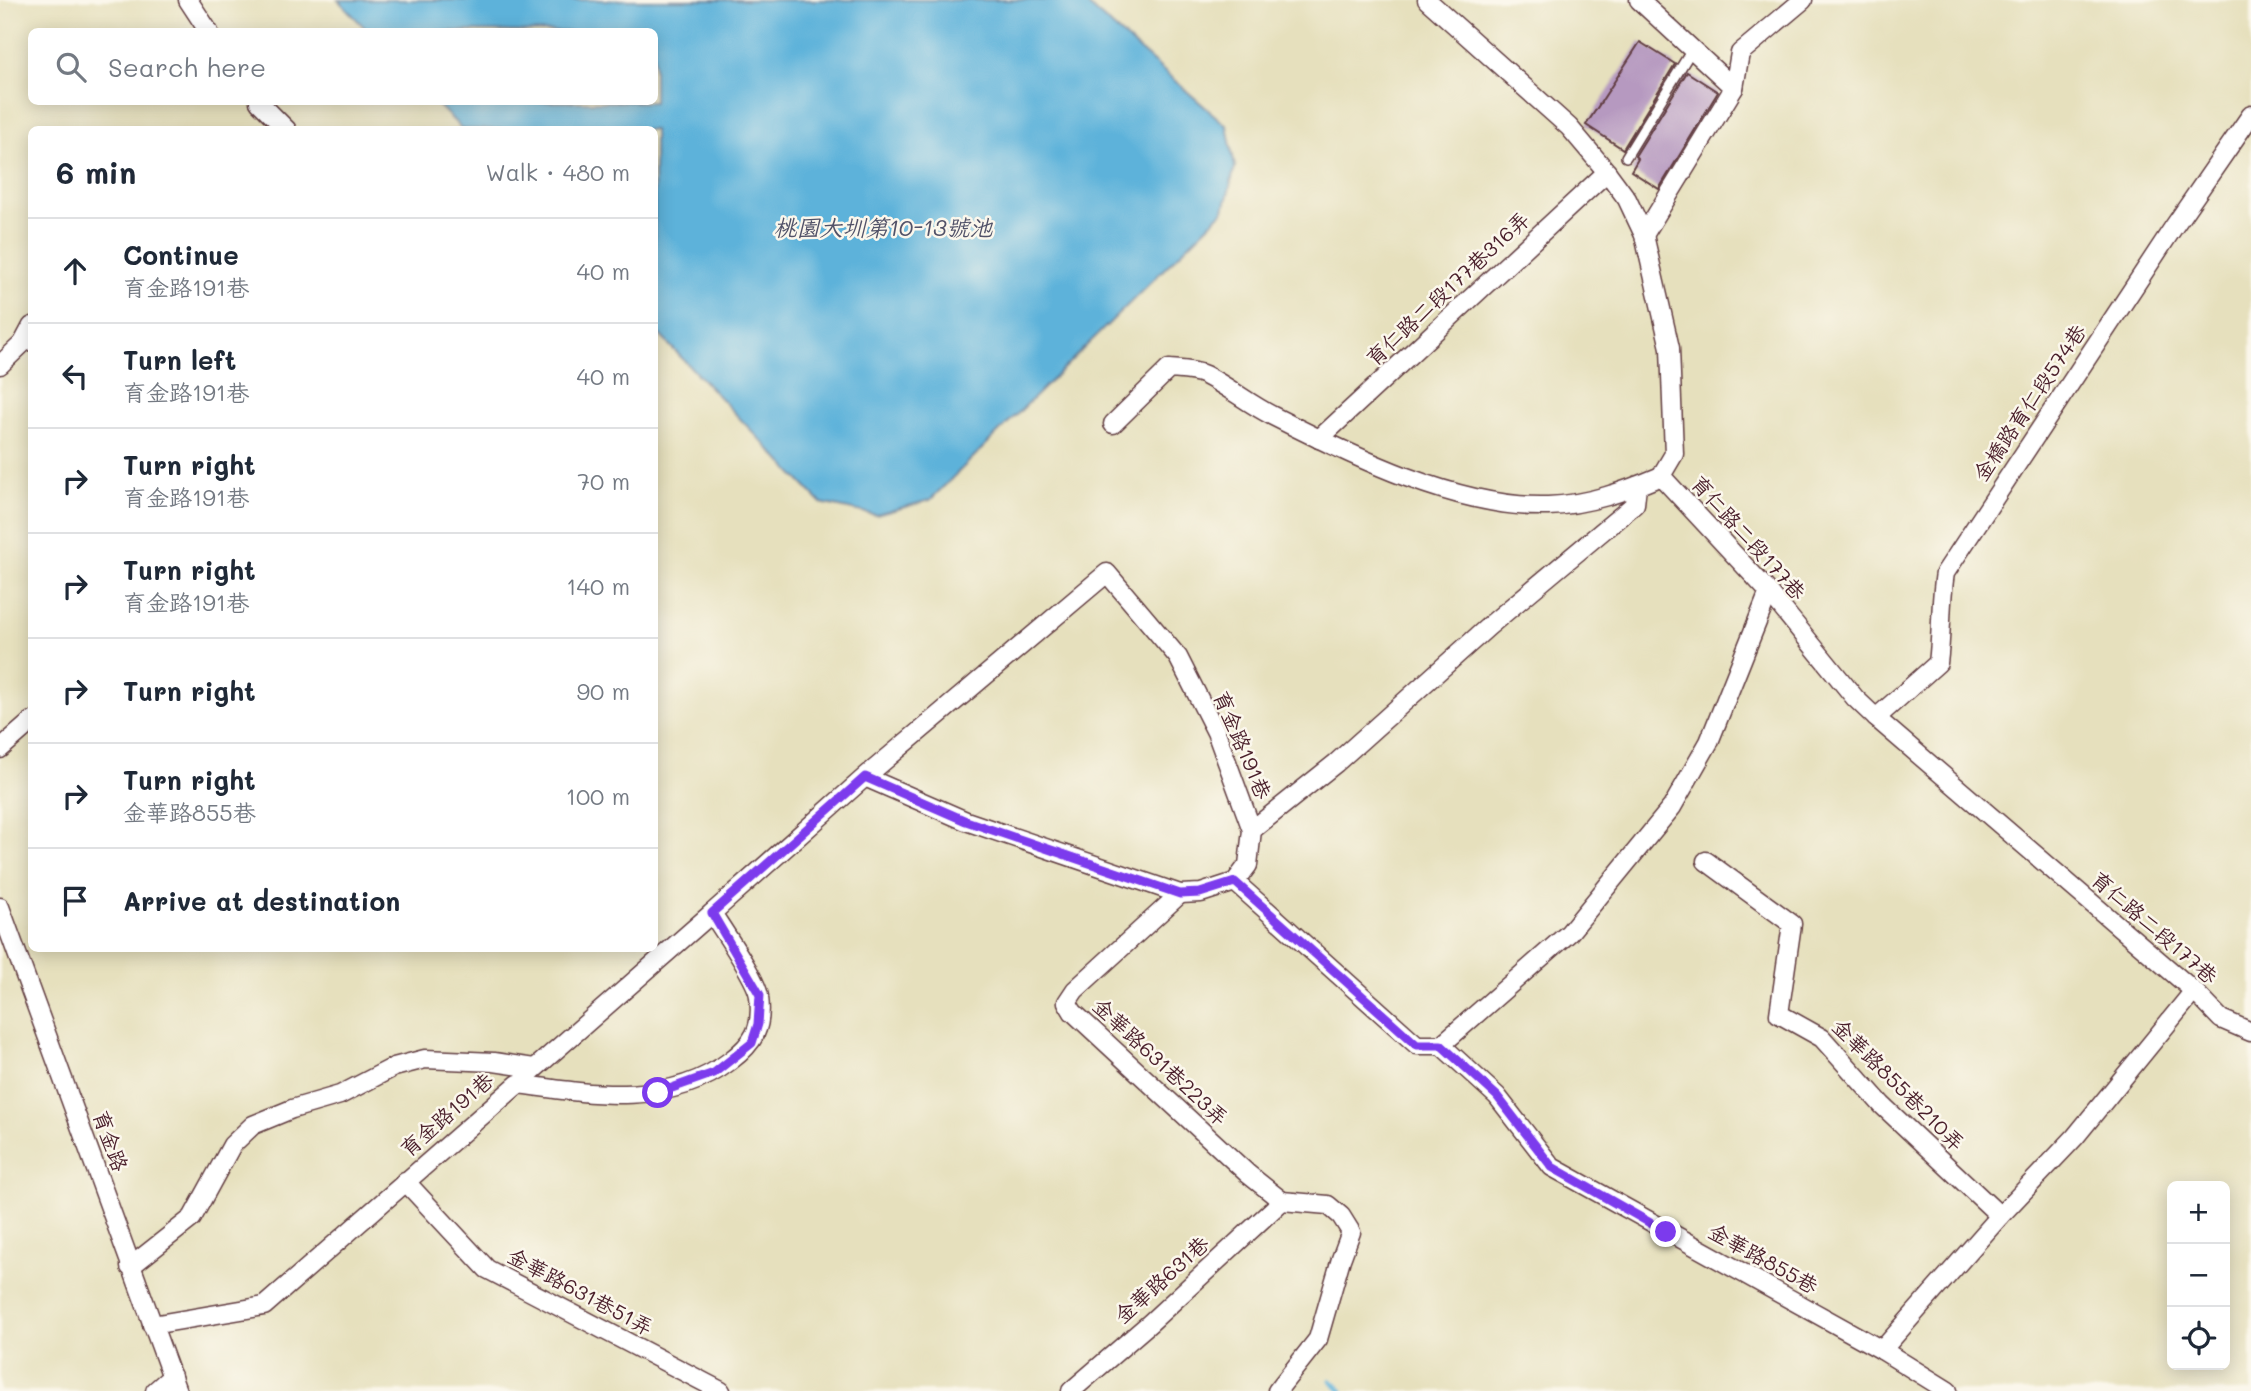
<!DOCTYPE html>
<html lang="en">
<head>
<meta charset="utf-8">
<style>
  body { margin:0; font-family:Mali,"LXGW WenKai TC",sans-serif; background:#f2f2f3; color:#1f2937 }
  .controls { position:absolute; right:21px; bottom:21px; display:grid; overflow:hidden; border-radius:10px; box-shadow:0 4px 18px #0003 }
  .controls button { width:63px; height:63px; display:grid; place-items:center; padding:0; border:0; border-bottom:2px solid #e0e1e3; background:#fff; color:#1f2937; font:35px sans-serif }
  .stop { position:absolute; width:21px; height:21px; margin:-16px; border:5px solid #7c3aed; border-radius:50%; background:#fff }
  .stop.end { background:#7c3aed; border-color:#fff; box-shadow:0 2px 7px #0008 }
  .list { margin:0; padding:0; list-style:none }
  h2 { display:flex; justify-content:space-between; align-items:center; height:91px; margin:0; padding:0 28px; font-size:30px }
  h2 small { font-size:23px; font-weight:400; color:#747a83 }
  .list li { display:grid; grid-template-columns:46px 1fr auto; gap:21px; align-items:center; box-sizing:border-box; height:105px; padding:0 28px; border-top:2px solid #e0e1e3 }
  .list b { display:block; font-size:26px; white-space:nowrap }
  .list p { margin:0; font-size:23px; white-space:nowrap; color:#747a83 }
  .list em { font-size:23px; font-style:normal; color:#747a83 }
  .icon { flex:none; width:38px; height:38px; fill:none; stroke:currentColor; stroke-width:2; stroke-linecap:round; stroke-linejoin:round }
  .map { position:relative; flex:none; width:2251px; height:1391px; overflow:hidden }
  .search { position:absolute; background:#fff; box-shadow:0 4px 18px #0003; left:28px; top:28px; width:630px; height:77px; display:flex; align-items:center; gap:18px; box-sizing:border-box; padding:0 24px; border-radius:10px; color:#747a83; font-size:26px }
  .panel { position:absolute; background:#fff; box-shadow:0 4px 18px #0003; left:28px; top:126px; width:630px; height:826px; border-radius:10px }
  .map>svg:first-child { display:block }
  .water { fill:#5db2da; stroke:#546882; stroke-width:2 }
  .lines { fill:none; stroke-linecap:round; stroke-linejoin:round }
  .stream { stroke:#5db2da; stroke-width:5 }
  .building { fill:#b699c0 }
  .service-casing { stroke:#613c41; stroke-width:12 }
  .minor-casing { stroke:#613c41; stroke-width:21 }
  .service { stroke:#fff; stroke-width:9 }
  .minor { stroke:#fff; stroke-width:18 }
  .route { stroke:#7c3aed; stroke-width:9 }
  .labels { text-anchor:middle; stroke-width:5; stroke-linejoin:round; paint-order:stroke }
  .street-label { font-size:21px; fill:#4a1f2b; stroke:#fbf7ec }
  .water-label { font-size:23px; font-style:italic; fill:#515268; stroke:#fbf7ec }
</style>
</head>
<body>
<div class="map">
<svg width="2251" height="1391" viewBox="0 0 2251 1391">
  <rect width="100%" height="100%" fill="#fbf7ec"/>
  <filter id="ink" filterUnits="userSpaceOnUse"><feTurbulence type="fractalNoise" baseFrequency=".0143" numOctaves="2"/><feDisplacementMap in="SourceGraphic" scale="14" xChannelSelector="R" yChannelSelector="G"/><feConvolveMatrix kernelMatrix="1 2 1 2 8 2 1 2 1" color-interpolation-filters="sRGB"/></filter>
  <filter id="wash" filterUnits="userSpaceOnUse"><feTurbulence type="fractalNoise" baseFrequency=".00686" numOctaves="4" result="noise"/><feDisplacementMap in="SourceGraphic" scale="28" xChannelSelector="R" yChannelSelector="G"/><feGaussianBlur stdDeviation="1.57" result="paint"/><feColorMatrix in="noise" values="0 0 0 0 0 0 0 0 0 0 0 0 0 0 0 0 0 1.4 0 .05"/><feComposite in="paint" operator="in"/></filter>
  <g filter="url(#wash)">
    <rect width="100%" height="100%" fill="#e6e0bd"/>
    <path class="water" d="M 338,0 L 1082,0 L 1227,126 L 1235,167 L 1224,210 L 930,500 L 876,515 L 821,503 L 655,330 L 654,130 L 462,129 L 435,102 L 654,102 L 654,32 L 368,31 Z"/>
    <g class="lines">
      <path class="stream" d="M 1331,1381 L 1342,1391"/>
    </g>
    <g id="blocks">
      <g class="building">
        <path d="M 1640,42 L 1675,64 L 1623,149 L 1586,125 Z"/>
        <path d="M 1687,72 L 1718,92 L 1659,189 L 1631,171 L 1638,159 L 1635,156 Z"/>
      </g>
    </g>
  </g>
  <g filter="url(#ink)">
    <use href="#blocks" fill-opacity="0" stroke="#613c41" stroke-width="2"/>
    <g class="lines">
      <defs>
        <path id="service" d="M 1626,157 L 1693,48"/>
        <g id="minor">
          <path d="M 188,0 L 209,32"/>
          <path d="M 1427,0 L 1569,127 L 1607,172 L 1627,199 L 1644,235 L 1670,348 L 1674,454 L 1661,476"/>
          <path d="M 1639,0 L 1734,88"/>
          <path d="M 259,102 L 287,130"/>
          <path d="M 1644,235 L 1734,88 L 1740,53 L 1803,0"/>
          <path d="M 0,365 L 23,343 L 32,326"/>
          <path d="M 1113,424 L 1169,369 C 1180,370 1195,370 1205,375 C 1229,387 1249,404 1273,416 C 1352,456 1459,509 1548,506 C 1587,505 1626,491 1661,476 L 1769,592 L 1855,698 L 1876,718 L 2194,991 L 2221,1019 L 2251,1032"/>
          <path d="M 1319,439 L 1607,172"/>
          <path d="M 1876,718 L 1938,663 C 1942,633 1940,603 1945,573 L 2173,228 L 2251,115"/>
          <path d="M 0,749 L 32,721"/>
          <path d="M 1252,830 L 1336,763 L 1489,626 L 1635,504 L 1637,486"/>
          <path d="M 1706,861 L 1792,924 L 1779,1014 L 1822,1038 L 1882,1105 L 2000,1216 L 2075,1137 L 2194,991"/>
          <path d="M 1235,882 L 1417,1045 L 1441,1045 L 1569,933 L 1672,807 L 1709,742 L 1769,592"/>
          <path d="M 1180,894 L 1075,990 L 1067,1002 L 1073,1012 L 1248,1174 L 1282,1201"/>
          <path d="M 0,907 L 177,1391"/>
          <path d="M 1441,1045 L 1497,1096 L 1552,1167 L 1882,1350 L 1948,1391"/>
          <path d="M 525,1077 L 712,913"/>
          <path d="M 405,1181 L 487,1269 L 721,1391"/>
          <path d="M 130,1267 L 192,1218 L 232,1145 L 253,1125 L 292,1109 L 340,1095 L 394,1067 L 425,1059 L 494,1062 L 534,1068"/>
          <path d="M 152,1325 L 264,1306 L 518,1084 C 588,1094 669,1108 730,1061 C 754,1043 763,1028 759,997 C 758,981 722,929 712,913 L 865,777 L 966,821 L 1180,894 L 1201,893 L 1235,882 L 1248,865 L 1252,830 L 1216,732 L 1178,657 L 1107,573 L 865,777"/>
          <path d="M 1882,1350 L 2000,1216"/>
          <path d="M 155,1391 L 172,1376"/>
          <path d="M 1071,1391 L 1150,1323 L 1282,1201"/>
          <path d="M 1277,1391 L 1318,1339 L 1341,1259 L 1351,1232 L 1341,1216 L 1328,1205 L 1282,1201"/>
        </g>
      </defs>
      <use href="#service" class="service-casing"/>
      <use href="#minor" class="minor-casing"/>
      <use href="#service" class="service"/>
      <use href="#minor" class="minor"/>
    </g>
  </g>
  <g class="lines" filter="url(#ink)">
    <path class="route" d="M 658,1093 L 714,1073 L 752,1043 L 758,1024 L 760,995 L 712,913 L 865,777 L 966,821 L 1180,894 L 1200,893 L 1235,882 L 1417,1045 L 1441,1045 L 1497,1096 L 1552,1167 L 1666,1232"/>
  </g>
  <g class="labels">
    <g class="street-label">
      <text transform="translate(1448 289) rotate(-43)" y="7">育仁路二段177巷316弄</text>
      <text transform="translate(2030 403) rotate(-56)" y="7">金橋路育仁段574巷</text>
      <text transform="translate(1748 538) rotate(48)" y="7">育仁路二段177巷</text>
      <text transform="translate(1242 745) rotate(67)" y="7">育金路191巷</text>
      <text transform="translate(2154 928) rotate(41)" y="7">育仁路二段177巷</text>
      <text transform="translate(1160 1062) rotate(43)" y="7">金華路631巷223弄</text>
      <text transform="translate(1898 1085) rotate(45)" y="7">金華路855巷210弄</text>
      <text transform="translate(447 1115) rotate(-41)" y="7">育金路191巷</text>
      <text transform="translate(110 1141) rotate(70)" y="7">育金路</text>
      <text transform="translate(1763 1259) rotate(29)" y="7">金華路855巷</text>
      <text transform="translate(1162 1280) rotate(-42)" y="7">金華路631巷</text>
      <text transform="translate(580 1292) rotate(28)" y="7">金華路631巷51弄</text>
    </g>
    <g class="water-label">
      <text x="883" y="236">桃園大圳第10-13號池</text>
    </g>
  </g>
</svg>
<div class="controls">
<button>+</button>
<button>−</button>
<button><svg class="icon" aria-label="locate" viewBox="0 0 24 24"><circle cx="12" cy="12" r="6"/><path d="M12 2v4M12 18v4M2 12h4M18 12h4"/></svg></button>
</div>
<div class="stop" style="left:658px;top:1093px"></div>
<div class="stop end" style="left:1666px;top:1232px"></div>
<div class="search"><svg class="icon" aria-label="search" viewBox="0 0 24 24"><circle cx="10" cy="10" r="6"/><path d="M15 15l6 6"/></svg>Search here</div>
<section class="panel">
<h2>6 min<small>Walk · 480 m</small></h2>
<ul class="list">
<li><svg class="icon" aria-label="ahead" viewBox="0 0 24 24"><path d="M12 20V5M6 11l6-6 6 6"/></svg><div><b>Continue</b><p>育金路191巷</p></div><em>40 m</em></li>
<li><svg class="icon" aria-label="left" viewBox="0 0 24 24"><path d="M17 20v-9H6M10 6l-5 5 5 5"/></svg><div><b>Turn left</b><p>育金路191巷</p></div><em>40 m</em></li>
<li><svg class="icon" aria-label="right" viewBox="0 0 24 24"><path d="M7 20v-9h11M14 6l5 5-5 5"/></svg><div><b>Turn right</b><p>育金路191巷</p></div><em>70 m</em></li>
<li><svg class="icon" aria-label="right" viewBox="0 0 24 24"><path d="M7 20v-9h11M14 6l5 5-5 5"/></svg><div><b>Turn right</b><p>育金路191巷</p></div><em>140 m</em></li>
<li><svg class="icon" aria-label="right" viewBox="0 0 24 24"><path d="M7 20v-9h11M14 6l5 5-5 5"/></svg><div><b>Turn right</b></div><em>90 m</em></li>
<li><svg class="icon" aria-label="right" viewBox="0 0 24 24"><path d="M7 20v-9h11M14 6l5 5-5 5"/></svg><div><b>Turn right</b><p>金華路855巷</p></div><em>100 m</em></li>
<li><svg class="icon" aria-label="arrive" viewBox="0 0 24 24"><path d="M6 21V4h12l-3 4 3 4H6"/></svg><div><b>Arrive at destination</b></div></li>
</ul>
</section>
</div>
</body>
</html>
